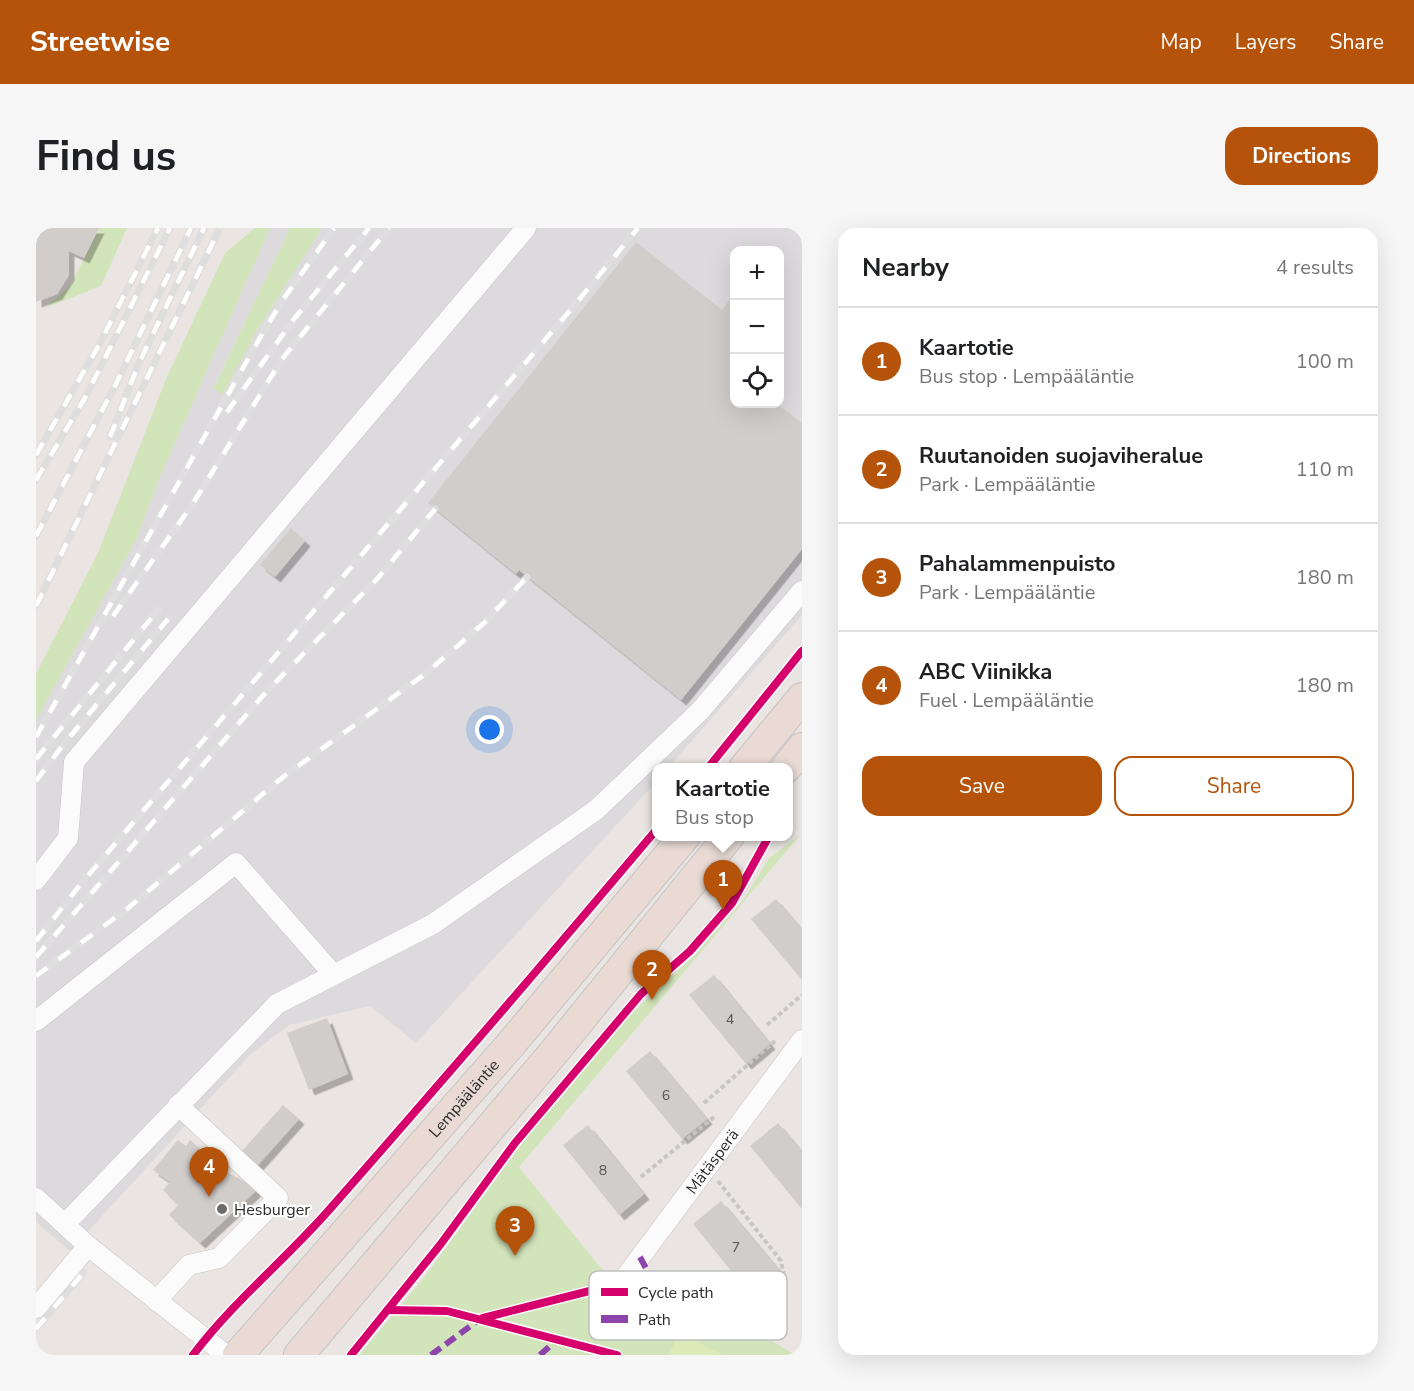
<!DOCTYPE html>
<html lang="en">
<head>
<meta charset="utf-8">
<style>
  body { margin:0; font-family:"Nunito Sans",sans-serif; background:#f6f6f6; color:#202124 }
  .controls { position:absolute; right:18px; top:18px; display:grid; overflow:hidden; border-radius:12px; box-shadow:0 6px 24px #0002 }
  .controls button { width:54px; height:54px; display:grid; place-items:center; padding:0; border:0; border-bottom:2px solid #e0e0e0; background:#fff; color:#202124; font:30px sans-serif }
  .you { position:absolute; left:454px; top:502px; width:21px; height:21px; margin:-15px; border:4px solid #fff; border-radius:50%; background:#1a73e8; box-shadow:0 0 0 9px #1a73e833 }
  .badge { display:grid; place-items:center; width:39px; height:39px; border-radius:50%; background:#b45309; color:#fff; font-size:20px; font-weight:700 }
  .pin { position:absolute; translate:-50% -50px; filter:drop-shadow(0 2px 3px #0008) }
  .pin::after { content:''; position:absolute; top:32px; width:21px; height:18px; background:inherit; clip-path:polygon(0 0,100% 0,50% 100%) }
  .popup { position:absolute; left:616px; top:535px; width:141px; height:78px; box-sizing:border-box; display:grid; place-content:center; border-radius:12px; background:#fff; filter:drop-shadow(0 2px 4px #0005); font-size:20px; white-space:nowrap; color:#757577 }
  .popup b { font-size:22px; color:#202124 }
  .popup::after { content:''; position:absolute; left:50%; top:100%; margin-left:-12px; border:12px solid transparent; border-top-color:#fff }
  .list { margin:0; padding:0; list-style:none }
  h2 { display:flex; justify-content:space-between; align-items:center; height:78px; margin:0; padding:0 24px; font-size:26px }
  h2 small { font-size:20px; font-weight:400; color:#757577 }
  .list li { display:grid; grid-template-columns:39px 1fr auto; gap:18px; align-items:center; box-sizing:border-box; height:108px; padding:0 24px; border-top:2px solid #e0e0e0 }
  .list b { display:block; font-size:22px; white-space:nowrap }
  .list p { margin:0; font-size:20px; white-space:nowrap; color:#757577 }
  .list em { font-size:20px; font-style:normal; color:#757577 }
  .actions { display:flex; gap:12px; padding:18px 24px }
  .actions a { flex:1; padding:14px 0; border:2px solid #b45309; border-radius:18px; text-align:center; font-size:21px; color:#b45309 }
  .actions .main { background:#b45309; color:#fff }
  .icon { flex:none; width:33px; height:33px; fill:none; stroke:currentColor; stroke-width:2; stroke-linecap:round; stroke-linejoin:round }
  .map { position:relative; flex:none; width:766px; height:1127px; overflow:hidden; border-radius:18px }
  header { display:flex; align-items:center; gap:36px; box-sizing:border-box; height:84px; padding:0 30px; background:#b45309; color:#fff }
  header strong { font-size:28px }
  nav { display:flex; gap:33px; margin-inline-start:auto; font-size:21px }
  .intro { display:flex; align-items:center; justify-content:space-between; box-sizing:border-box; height:144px; padding:0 36px }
  h1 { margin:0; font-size:42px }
  .button { padding:15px 27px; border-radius:18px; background:#b45309; color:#fff; font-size:21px; font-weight:700 }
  main { display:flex; gap:36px; padding:0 36px }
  aside { flex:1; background:#fff; border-radius:18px; box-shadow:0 6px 24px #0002 }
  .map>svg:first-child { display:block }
  .industrial { fill:#dddadd; fill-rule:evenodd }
  .green { fill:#d2e4ba }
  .pitch { fill:#dee9b8 }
  .building { fill:#d1cdcb; filter:url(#shadow) }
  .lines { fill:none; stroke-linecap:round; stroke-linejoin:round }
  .minor-casing { stroke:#c5c4c4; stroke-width:21 }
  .highway-casing { stroke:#c5c3c2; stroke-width:32 }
  .path { stroke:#c6c6c6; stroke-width:4; stroke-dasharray:4.5 3; stroke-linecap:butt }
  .minor { stroke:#fcfbfb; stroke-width:20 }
  .highway { stroke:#e9dad4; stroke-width:30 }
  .rail-casing { stroke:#dededf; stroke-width:7 }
  .rail { stroke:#fff; stroke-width:4.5; stroke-dasharray:14; stroke-linecap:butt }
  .quiet { stroke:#8e44ad; stroke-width:6; stroke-dasharray:12 6; stroke-linecap:butt }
  .cycleway-casing { stroke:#fff; stroke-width:11 }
  .cycleway { stroke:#d6006c; stroke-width:8 }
  .poi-dot { fill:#6e6c6b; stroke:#fff; stroke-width:2 }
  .labels { text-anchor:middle; stroke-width:4.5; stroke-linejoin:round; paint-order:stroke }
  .number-label { font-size:14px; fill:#555454 }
  .street-label { font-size:16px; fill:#2b2b2b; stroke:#fff }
  .poi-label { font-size:16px; fill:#2b2b2b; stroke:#fff; text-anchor:start }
  .key { fill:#fff; stroke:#bfbfbf; stroke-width:1.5 }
  .key-label { font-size:16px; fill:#2b2b2b }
</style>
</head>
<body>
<header>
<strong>Streetwise</strong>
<nav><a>Map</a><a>Layers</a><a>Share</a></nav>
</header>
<div class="intro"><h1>Find us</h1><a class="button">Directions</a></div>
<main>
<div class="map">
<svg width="766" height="1127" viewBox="0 0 766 1127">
  <defs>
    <filter id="shadow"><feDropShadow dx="5.5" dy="5.5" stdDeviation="0" flood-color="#0004"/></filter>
  </defs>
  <rect width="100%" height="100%" fill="#eae5e2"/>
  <path class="industrial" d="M 234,0 L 254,0 L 177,160 L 186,165 L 220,104 L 286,0 L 766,0 L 766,387 L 633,539 L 621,540 L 621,553 L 380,815 L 334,778 L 253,797 L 215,826 L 34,1023 L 0,994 L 0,492 L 100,312 L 123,251 ZM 698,22 L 744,22 L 744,176 L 698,176 Z"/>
  <g class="green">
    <path d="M 63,0 L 91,0 L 65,58 L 9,80 L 35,57 Z"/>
    <path d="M 219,0 L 234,0 L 123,251 L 100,312 L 0,492 L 0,446 L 62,325 L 130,151 L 189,25 Z"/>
    <path d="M 254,0 L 286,0 L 220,104 L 187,166 L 177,161 Z"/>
    <path d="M 765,606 L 483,939 L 572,1049 L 563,1061 L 598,1087 L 627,1046 L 759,1127 L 323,1127 L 387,1051 L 490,910 L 600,781 L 659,727 L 708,671 L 733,630 Z"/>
  </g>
  <path class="pitch" d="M 644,1105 L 687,1127 L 632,1127 Z"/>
  <g class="building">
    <path d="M 0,0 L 63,0 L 48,30 L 33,23 L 33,47 L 21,66 L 0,74 Z"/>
    <path d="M 600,14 L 686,82 L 698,66 L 698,176 L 741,176 L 766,195 L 766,321 L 645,472 L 483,342 L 480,346 L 392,275 Z"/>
    <path d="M 255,300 L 269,313 L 239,349 L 224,337 Z"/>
    <path d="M 740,671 L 766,702 L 766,752 L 715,691 Z"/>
    <path d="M 678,747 L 734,816 L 710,836 L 653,767 Z"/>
    <path d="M 291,790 L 312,846 L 273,862 L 251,805 Z"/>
    <path d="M 614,823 L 671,891 L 646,911 L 590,843 Z"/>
    <path d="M 247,877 L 263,891 L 221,938 L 205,924 Z"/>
    <path d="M 742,895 L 766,924 L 766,981 L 714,918 Z"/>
    <path d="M 552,897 L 608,966 L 583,987 L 527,917 Z"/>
    <path d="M 142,912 L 150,918 L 154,912 L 192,945 L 223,960 L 164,1015 L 133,987 L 142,977 L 127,962 L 134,954 L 117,942 Z"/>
    <path d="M 685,973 L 743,1042 L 714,1066 L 657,996 Z"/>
  </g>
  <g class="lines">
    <defs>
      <g id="minor">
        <path d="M 0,652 L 32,610 L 38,534 L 490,0"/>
        <path d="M 0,793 L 200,635 L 297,746"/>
        <path d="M 0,970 L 52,1018 L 190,1127"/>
        <path d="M 29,996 L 241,776 L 397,696 L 560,582 L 664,483 L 766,363"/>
        <path id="s1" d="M 585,1055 L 766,812"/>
        <path d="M 120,1073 L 153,1037 L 183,1030 L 242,970 L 142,877"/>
        <path d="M 0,1080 L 52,1018"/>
      </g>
      <g id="highway">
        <path d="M 708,540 L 766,470"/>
        <path d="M 750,540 L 766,520"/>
        <path id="s2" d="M 202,1127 L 475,816 L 649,608"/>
        <path d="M 263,1127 L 518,824 L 693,608"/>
      </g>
    </defs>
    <use href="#minor" class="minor-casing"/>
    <use href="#highway" class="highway-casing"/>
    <g class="path">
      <path d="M 731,797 L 766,767"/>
      <path d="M 668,875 L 739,813"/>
      <path d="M 605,949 L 678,889"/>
      <path d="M 682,953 L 745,1033 L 748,1049 L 720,1089"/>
    </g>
    <use href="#minor" class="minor"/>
    <use href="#highway" class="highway"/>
    <defs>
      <g id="rail">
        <path d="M 191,184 L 258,91 L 333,0"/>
        <path d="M 74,209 L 103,135 L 168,0"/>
        <path d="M 0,227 L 63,117 L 122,0"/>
        <path d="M 0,252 L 49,170 L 134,0"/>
        <path d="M 0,308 L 80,156 L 155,0"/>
        <path d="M 0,378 L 184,0"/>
        <path d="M 77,388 L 156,277 L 246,131 L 353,0"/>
        <path d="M 0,509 L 221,115 L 246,73 L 298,0"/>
        <path d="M 0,531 L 122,382"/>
        <path d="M 0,553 L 27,517 L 132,391"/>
        <path d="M 0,713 L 44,657 L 537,79 L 602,0"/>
        <path d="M 0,729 L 231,463 L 342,350 L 399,281"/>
        <path d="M 0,748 L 91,681 L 247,549 L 389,446 L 448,395 L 491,349"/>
        <path d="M 0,1101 L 48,1044"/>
      </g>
    </defs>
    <use href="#rail" class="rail-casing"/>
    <use href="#rail" class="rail"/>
    <g class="quiet">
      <path d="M 604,1029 L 644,1105"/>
      <path d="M 395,1127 L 444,1091"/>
      <path d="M 504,1127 L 523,1110"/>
    </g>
    <defs>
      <g id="cycleway">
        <path d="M 672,540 L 766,423"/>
        <path d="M 352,1082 L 411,1083 L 581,1127"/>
        <path d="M 447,1090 L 585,1055"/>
        <path d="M 157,1127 C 197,1074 249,1032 293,982 C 404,856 513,729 621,601"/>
        <path d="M 315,1127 L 404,1017 L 479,915 L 605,766 L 654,723 L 696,675 L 733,608"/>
      </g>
    </defs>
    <use href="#cycleway" class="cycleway-casing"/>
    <use href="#cycleway" class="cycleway"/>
  </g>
  <circle class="poi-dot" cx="186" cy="981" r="6"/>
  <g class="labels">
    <g class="number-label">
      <text x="694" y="796">4</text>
      <text x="630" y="872">6</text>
      <text x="567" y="947">8</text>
      <text x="700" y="1024">7</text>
    </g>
    <g class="street-label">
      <text dy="6" stroke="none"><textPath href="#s2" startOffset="342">Lempääläntie</textPath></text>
      <text dy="6" stroke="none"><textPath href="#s1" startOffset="152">Mätäsperä</textPath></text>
    </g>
    <g class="poi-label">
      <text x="198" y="987">Hesburger</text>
    </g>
  </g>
  <rect x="553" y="1043" width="198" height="69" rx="9" class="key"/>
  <rect x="565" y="1060" width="27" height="8" fill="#d6006c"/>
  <rect x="565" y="1087" width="27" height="8" fill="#8e44ad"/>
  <g class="key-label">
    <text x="602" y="1070">Cycle path</text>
    <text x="602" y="1097">Path</text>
  </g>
</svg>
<div class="controls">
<button>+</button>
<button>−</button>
<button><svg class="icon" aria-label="locate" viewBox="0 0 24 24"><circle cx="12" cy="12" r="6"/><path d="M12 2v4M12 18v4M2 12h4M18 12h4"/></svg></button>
</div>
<div class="you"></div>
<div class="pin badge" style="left:687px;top:682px">1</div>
<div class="popup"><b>Kaartotie</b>Bus stop</div>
<div class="pin badge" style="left:616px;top:772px">2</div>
<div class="pin badge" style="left:479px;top:1028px">3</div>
<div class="pin badge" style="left:173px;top:969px">4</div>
</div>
<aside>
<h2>Nearby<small>4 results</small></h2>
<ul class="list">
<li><span class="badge">1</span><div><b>Kaartotie</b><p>Bus stop · Lempääläntie</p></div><em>100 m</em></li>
<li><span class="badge">2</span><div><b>Ruutanoiden suojaviheralue</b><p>Park · Lempääläntie</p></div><em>110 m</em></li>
<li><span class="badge">3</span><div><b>Pahalammenpuisto</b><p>Park · Lempääläntie</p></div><em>180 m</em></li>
<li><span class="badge">4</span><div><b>ABC Viinikka</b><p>Fuel · Lempääläntie</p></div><em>180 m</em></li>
</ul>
<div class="actions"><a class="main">Save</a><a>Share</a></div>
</aside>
</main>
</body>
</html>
